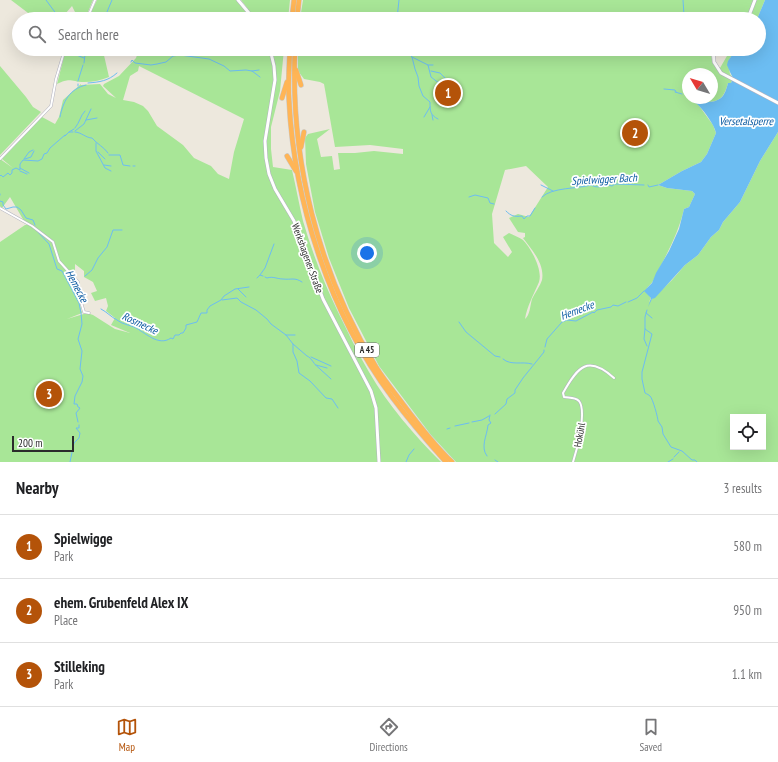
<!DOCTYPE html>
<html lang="en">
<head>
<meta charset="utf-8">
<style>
  body { margin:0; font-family:"PT Sans Narrow",sans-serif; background:#f2f2f2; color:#202124 }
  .controls { position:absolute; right:12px; bottom:12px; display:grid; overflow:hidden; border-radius:0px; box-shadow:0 4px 16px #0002 }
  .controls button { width:36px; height:36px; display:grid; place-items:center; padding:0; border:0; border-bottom:1px solid #e0e0e0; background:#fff; color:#202124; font:20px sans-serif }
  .compass { position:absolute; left:682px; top:68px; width:36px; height:36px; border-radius:50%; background:#fff; box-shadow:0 4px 16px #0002; rotate:308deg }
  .scale { position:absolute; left:12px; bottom:10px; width:62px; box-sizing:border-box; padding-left:4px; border:2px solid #2b2b2b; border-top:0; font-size:11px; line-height:14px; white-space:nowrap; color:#2b2b2b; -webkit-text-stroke:3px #fff; paint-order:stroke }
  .you { position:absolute; left:367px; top:253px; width:14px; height:14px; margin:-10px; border:3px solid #fff; border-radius:50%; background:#1a73e8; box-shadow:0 0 0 6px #1a73e833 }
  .badge { display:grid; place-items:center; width:26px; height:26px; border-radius:50%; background:#b45309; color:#fff; font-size:13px; font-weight:700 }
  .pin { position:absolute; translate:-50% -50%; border:2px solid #fff; box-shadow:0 1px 4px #0006 }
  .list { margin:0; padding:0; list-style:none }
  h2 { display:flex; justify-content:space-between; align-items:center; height:52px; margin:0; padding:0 16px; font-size:17px }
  h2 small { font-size:13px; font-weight:400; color:#757577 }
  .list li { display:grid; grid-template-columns:26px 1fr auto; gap:12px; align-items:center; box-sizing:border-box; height:64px; padding:0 16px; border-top:1px solid #e0e0e0 }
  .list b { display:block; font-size:15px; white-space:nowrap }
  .list p { margin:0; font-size:13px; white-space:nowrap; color:#757577 }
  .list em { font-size:13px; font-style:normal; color:#757577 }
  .icon { flex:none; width:22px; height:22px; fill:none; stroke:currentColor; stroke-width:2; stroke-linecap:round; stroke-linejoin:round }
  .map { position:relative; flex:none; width:778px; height:462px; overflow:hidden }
  .search { position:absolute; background:#fff; box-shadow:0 4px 16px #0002; left:12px; right:12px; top:12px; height:44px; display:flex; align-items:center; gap:10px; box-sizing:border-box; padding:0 14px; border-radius:22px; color:#757577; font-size:15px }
  .sheet { height:244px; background:#fff }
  nav { display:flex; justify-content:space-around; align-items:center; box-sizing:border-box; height:56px; border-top:1px solid #e0e0e0; background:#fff; font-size:11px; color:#757577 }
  nav a { display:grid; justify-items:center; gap:2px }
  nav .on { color:#b45309 }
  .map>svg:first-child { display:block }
  .green { fill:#a8e697; fill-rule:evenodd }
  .water { fill:#6cbdf2 }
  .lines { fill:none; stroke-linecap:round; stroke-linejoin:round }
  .stream { stroke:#6cbdf2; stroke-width:1 }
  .street-casing { stroke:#b1b1bf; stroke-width:3 }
  .secondary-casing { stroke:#b1b1bf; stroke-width:4 }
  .highway-casing { stroke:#c8c8c8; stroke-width:5.5 }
  .street { stroke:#fff; stroke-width:2 }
  .secondary { stroke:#fff; stroke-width:3 }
  .highway { stroke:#ffb556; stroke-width:4.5 }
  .labels { text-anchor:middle; stroke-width:3.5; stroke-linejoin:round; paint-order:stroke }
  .shield { fill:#fff; stroke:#6b6b6b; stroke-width:1 }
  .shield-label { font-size:9px; font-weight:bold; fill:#2b2b2b }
  .street-label { font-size:10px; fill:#2b2b2b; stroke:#fff }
  .water-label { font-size:11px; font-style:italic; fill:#0959a1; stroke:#fff }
</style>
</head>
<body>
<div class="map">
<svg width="778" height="462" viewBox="0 0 778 462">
  <rect width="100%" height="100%" fill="#ede8dd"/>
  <g class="green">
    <path d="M 11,0 L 93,0 L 85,19 L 76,19 L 75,12 L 72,6 L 65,14 L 63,12 L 57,19 L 36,19 Z"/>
    <path d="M 97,0 L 239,0 L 247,10 L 248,9 L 241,0 L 290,0 L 288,19 L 94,19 L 90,14 Z"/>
    <path d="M 303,0 L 765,0 L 757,19 L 300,19 Z"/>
    <path d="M 66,49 L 74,49 L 78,53 L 85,51 L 88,49 L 103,49 L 103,51 L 109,77 C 102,80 93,82 84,82 C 71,82 71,77 57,84 Z"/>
    <path d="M 139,49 L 284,49 L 280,91 L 271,127 L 271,149 L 273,167 L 292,170 C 296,187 299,204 303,221 C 312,252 324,283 338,312 C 348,332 357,352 369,372 C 388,405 414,435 441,462 L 0,462 L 0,242 L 25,225 L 29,225 L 51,241 L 54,245 L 59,262 L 78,283 L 79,297 L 78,297 L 82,313 L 67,319 L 87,313 L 93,315 L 115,329 L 130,333 L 111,325 L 115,318 L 106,311 L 108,306 L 106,298 L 95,301 L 91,293 L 97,291 L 93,282 L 84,277 L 84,271 L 75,264 L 75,271 L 73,275 L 60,261 L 54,241 L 24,221 L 10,197 L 2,208 L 0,206 L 0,159 L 13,168 L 2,159 L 42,117 L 55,124 L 59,117 L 63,100 L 81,84 L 81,85 L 100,84 L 108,94 L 116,98 L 103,86 L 104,84 L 119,76 L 136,58 ZM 139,66 L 244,119 L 234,152 L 229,179 L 218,174 L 211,166 L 194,158 L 183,145 L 157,126 L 148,111 L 143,106 L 134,102 L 123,100 L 130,76 L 138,71 Z"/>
    <path d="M 298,49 L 712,49 L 711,55 L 713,64 L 720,68 L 731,49 L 734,51 L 728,62 L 730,74 L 733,78 L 731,83 L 728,83 C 725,94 722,101 710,102 C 705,103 702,104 697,103 L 713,125 L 716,133 L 707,154 L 701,162 L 682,171 L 658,185 L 667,188 L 692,191 L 695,194 L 689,207 L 684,209 C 678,235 665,257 653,281 C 651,285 647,286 646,291 L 651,298 L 649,302 L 650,301 L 672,280 L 685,265 L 698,255 L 711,237 L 719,230 L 723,222 L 740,202 L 760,161 L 778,132 L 778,462 L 456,462 L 431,435 L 379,366 L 349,308 L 329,258 L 315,212 L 306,164 L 305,138 L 308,134 L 330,129 L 317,139 L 321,157 L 332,156 L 334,170 L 340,169 L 338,153 L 355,153 L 374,151 L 403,154 L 403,149 L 370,145 L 335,147 L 324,84 L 320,82 L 304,79 L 298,71 ZM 688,74 L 712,74 L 712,98 L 688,98 ZM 526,166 L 548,187 L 529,217 L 518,214 L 509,218 L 518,232 L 525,233 L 525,237 L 523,238 C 532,250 545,264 542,280 C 540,286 535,293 532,299 C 530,306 530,315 525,319 C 527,306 534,294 539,282 C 543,270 531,248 523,240 C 519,237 513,235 509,233 L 503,237 L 512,252 L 508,257 L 494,243 L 492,214 L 505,170 ZM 733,417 L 763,417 L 763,447 L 733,447 Z"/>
    <path d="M 0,66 L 26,97 L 33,107 L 41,112 L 0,155 Z"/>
  </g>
  <path class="water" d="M 765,0 L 778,0 L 778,132 L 760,161 L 740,202 L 723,222 L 719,230 L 711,237 L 698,255 L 685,265 L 655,298 L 652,299 L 648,307 L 651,298 L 644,291 L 652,283 L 656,273 L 669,251 L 679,229 L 684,209 L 689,207 L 695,194 L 692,191 L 667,188 L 658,185 L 682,171 L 701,162 L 707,154 L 716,133 C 714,124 703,109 696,103 C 701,104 704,103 709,102 C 722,101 725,95 728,83 L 731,83 L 733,78 C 731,74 729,70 727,65 L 728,61 L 736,49 L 759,49 L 759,19 L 757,19 Z"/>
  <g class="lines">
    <g class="stream">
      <path d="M 46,0 L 60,19"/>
      <path d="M 683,0 L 684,15 L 687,19"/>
      <path d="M 104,19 L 112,0"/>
      <path d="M 397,19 L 399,0"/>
      <path d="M 69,49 L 74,54 L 84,58"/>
      <path d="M 404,49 L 412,57 L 415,69 L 418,77 L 419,86 L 423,96 L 430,102 C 430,111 430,115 438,119"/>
      <path d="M 412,57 L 428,65 L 431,77 L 444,87"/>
      <path d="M 131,62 L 132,60 L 135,63 L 151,65 L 157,64 L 166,62 L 173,56 L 180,55 L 209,59 L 224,66 L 230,71 L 246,70 L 252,71 L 260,77"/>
      <path d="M 84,63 L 85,55 L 90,50"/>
      <path d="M 428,65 L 433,65"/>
      <path d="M 252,71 L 259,70"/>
      <path d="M 431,71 L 440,73 L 446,79"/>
      <path d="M 78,81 L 83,65"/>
      <path d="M 88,83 C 100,82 108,81 117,73"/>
      <path d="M 78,86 L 78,84"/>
      <path d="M 664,89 L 675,90 L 676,92"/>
      <path d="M 675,92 L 682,94"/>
      <path d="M 686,96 L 688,98 L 696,103"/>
      <path d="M 432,115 L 433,120"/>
      <path d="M 60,117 C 63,102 69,89 86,85"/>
      <path d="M 424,117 L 430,107"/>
      <path d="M 86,120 L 97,118"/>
      <path d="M 75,128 C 80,122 80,116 85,111"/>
      <path d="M 75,131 L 84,124 L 91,109"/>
      <path d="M 69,132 L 74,129"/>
      <path d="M 75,132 C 81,132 86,138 92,138 C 97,144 104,147 108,153"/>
      <path d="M 65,136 L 69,132 L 73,132"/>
      <path d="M 96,143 L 96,151 L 105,168 L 111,171"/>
      <path d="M 98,152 L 105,159"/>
      <path d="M 109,155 L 120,155 L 123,165 L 130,166"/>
      <path d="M 24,159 L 29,152 L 33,150"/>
      <path d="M 25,159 L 31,157 L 34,151"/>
      <path d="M 104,165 L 111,166"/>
      <path d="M 133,166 L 135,166"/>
      <path d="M 20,168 L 29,173"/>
      <path d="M 20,171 L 27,174"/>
      <path d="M 0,176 L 1,175 L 3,177 L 8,173 L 10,175 L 12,173 L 12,170 L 16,168 L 20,170 L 20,164 L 23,160 L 38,161 L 42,159 L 44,154 L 47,153 L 50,148 L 65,135"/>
      <path d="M 541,185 L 553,191"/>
      <path d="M 648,185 L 649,187 L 658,185"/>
      <path d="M 0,194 L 0,195"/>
      <path d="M 469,197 L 475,195 L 488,198 L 490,203 L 494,204"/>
      <path d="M 542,197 C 552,187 578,189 591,185 C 596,188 603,187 608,185 L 612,186 L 615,184 L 644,185"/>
      <path d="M 0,201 L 3,202 L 3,205 L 6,209 L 13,207 L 17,207 L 21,210 L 26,218 L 33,220 L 35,225"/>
      <path d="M 506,211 C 511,216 514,217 522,216 L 524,219 L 527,216 L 530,216 L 535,208"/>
      <path d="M 36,230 L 49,244 L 57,269 L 62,271 L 79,303 L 81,313 L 82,324 L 78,339 L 82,351 L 80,369 L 83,376 L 82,382 L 75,396 L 74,404 L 77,404 L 78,407 L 80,408 L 76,413 L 78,422"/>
      <path d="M 260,275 L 265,268 L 274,244"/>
      <path d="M 85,276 L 92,270 L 98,258 L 107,247 L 113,230 L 122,230"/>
      <path d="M 265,277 L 267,278 C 273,276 277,279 283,279 C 291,280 295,277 302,282"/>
      <path d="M 257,278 L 260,275 L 263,276"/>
      <path d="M 238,289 L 246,297"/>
      <path d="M 222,300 L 237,298 L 241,302 L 256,310 L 267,319 L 271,324 L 286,335 L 293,344 L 293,352 L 297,361 L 299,373 L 310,381 L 326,398 L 332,399 L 338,408"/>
      <path d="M 628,302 L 637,298 L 644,291"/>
      <path d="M 101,309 C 107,312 111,317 117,320 C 122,324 129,325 134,327 C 145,332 158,347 171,338 L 173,339 L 175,335 L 179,335 L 181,333 L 183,333 L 186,328 L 186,325 L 197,322 L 201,313 L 207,313 L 207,310 L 210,306 L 221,300 L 224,296 L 235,289 L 249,287"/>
      <path d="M 647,310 L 645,317 L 645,329 L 652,334 L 642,372 L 642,379 L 645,393 C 647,394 649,395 650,396 C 653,399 658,418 658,421 L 662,427 L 663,434 L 671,447 L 682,451 L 692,460 L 695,460 L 697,462"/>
      <path d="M 646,313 L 652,318"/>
      <path d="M 459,322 L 466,332 L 495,356 L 500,357"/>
      <path d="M 645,329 L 644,339 L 647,346"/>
      <path d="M 286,335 L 295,335"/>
      <path d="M 293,344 L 307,356 C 312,358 314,365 319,368 C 323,372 327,375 331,379"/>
      <path d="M 545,347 L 547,339 L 562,322 L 567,320 L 576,321 L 593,312 L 594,313 L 597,310 L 611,307 L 613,305 L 618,306 L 626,302"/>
      <path d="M 311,357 L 331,366"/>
      <path d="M 503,359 C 511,366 522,361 532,364"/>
      <path d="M 316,365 L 327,368"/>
      <path d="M 495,414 L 506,404 L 507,399 L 515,393 L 515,390 L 523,378 L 544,352 L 544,350"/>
      <path d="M 472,422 L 482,420 L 489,416"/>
      <path d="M 455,426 L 469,423"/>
      <path d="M 447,429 L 450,428"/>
      <path d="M 487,456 C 480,447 487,436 488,425 L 491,423 L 489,420 L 490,415"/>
      <path d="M 674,457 L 679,452"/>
      <path d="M 495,460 L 498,462"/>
      <path d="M 70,462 L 74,443 L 79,438 L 80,433 L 76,428 L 79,428 L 79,425"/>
      <path d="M 406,462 L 409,455 L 414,449"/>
      <path d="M 668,462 L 673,459"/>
    </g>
    <defs>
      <g id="street">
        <path d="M 87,19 L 95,0"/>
        <path d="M 0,159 L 51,106 L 56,79 L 65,49"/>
        <path d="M 0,208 L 32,226 L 53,242 L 59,261 L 78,282 L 81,302 L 84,312 L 89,313"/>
        <path d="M 573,462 C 577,450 587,411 579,401 C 575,397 569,398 564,397 L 563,393 C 578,366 588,355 614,378"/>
      </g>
      <g id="secondary">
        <path d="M 238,0 L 254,19"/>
        <path d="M 746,19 L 750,13 L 755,0"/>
        <path d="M 270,49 L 274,66 L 275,80 L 265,141 L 266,158 L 269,174 L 275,189 L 294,221 L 323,299 L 371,391 L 376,408 L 379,462"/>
        <path d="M 713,49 L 714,62 L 721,73 L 778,103"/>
      </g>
      <g id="highway">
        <path d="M 292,19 L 294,0"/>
        <path d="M 297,19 L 299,0"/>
        <path d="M 290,49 C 289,66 288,83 289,100 C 294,203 330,314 392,397 C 409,420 427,441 446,462"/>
        <path d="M 295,49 C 290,160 318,272 376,367 C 384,380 394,392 403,404 C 418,424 434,445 452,462"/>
        <path d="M 296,70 L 301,85"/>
        <path d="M 282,98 L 287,82"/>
        <path d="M 301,147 L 304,132"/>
        <path d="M 287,156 L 296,171"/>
      </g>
    </defs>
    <use href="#street" class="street-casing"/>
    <use href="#secondary" class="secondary-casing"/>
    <use href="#highway" class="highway-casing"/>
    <use href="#street" class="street"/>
    <use href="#secondary" class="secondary"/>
    <use href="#highway" class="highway"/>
  </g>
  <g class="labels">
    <rect class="shield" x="355" y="343" width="24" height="14" rx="3"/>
    <g class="shield-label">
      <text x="367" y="353">A 45</text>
    </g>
    <g class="street-label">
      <text transform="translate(308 258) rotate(70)" y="4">Werkshagener Straße</text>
      <text transform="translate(579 435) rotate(-80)" y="4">Hokühl</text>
    </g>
    <g class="water-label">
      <text x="746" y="125">Versetalsperre</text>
      <text transform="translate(604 179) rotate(-3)" y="4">Spielwigger Bach</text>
      <text transform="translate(77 286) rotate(62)" y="4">Hemecke</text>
      <text transform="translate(577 310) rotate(-21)" y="4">Hemecke</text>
      <text transform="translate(140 323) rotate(25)" y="4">Rosmecke</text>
    </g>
  </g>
</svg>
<div class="controls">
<button><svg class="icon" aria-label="locate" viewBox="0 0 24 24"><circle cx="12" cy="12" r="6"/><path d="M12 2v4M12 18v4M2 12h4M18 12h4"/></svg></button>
</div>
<svg class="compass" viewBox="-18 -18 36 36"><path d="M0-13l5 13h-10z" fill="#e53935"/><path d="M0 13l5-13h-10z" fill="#757577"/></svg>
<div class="scale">200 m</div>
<div class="you"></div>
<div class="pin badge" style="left:448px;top:93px">1</div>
<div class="pin badge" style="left:635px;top:133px">2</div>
<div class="pin badge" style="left:49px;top:394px">3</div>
<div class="search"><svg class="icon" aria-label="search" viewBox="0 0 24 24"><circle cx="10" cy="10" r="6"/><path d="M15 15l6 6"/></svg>Search here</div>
</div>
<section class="sheet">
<h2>Nearby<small>3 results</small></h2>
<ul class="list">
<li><span class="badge">1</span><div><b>Spielwigge</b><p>Park</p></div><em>580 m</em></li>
<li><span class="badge">2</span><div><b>ehem. Grubenfeld Alex IX</b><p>Place</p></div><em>950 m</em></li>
<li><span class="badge">3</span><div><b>Stilleking</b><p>Park</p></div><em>1.1 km</em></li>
</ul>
</section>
<nav>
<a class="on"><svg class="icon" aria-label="map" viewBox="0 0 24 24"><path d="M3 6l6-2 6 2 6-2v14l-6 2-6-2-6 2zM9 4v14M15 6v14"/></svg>Map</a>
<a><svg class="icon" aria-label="directions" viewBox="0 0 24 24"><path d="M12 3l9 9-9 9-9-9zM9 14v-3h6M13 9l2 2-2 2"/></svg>Directions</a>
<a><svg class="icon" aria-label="saved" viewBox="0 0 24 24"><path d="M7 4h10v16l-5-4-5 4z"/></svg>Saved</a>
</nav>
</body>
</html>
